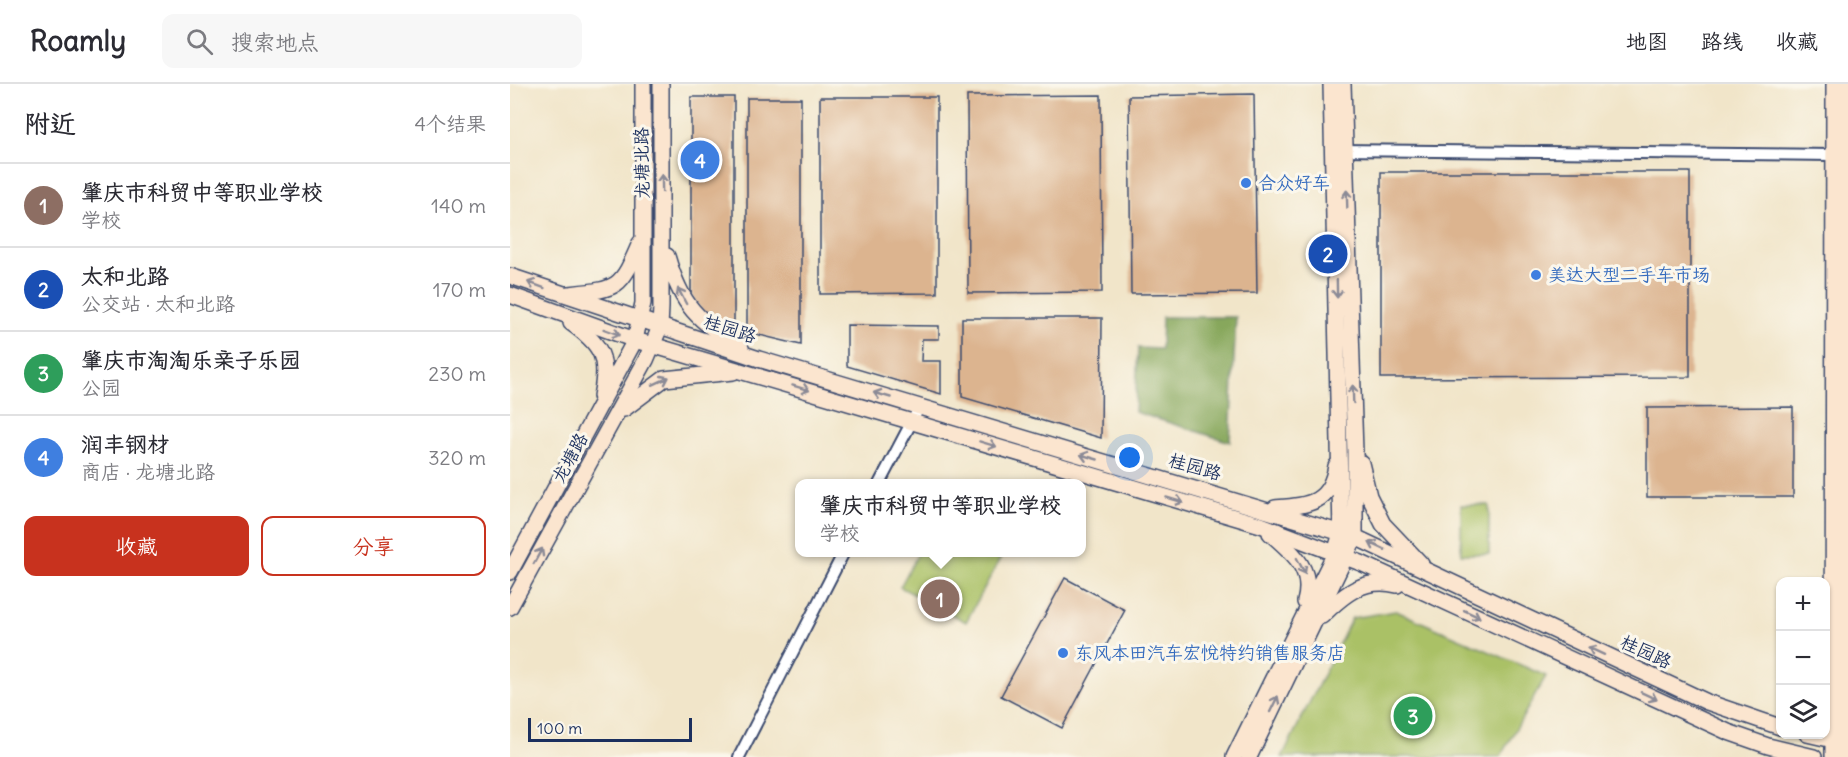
<!DOCTYPE html>
<html lang="zh">
<head>
<meta charset="utf-8">
<style>
  body { margin:0; font-family:Delius,"LXGW WenKai TC",sans-serif; background:#f7f7f7; color:#2b2b33 }
  .controls { position:absolute; right:18px; bottom:18px; display:grid; overflow:hidden; border-radius:12px; box-shadow:0 2px 4px #0004 }
  .controls button { width:54px; height:54px; display:grid; place-items:center; padding:0; border:0; border-bottom:2px solid #e1e1e2; background:#fff; color:#2b2b33; font:30px sans-serif }
  .scale { position:absolute; left:18px; bottom:15px; width:164px; box-sizing:border-box; padding-left:6px; border:3px solid #1b2f5e; border-top:0; font-size:16px; line-height:21px; white-space:nowrap; color:#1b2f5e; -webkit-text-stroke:4px #fbf7ec; paint-order:stroke }
  .you { position:absolute; left:620px; top:374px; width:21px; height:21px; margin:-15px; border:4px solid #fff; border-radius:50%; background:#1a73e8; box-shadow:0 0 0 9px #1a73e833 }
  .badge { display:grid; place-items:center; width:39px; height:39px; border-radius:50%; background:#c8321e; color:#fff; font-size:20px; font-weight:700 }
  .pin { position:absolute; translate:-50% -50%; border:3px solid #fff; box-shadow:0 2px 6px #0006 }
  .popup { position:absolute; left:285px; top:395px; width:291px; height:78px; box-sizing:border-box; display:grid; place-content:center; border-radius:12px; background:#fff; filter:drop-shadow(0 2px 4px #0005); font-size:20px; white-space:nowrap; color:#7c7c81 }
  .popup b { font-size:22px; color:#2b2b33 }
  .popup::after { content:''; position:absolute; left:50%; top:100%; margin-left:-12px; border:12px solid transparent; border-top-color:#fff }
  .list { margin:0; padding:0; list-style:none }
  h2 { display:flex; justify-content:space-between; align-items:center; height:78px; margin:0; padding:0 24px; font-size:26px }
  h2 small { font-size:20px; font-weight:400; color:#7c7c81 }
  .list li { display:grid; grid-template-columns:39px 1fr auto; gap:18px; align-items:center; box-sizing:border-box; height:84px; padding:0 24px; border-top:2px solid #e1e1e2 }
  .list b { display:block; font-size:22px; white-space:nowrap }
  .list p { margin:0; font-size:20px; white-space:nowrap; color:#7c7c81 }
  .list em { font-size:20px; font-style:normal; color:#7c7c81 }
  .actions { display:flex; gap:12px; padding:18px 24px }
  .actions a { flex:1; padding:14px 0; border:2px solid #c8321e; border-radius:12px; text-align:center; font-size:21px; color:#c8321e }
  .actions .main { background:#c8321e; color:#fff }
  .icon { flex:none; width:33px; height:33px; fill:none; stroke:currentColor; stroke-width:2; stroke-linecap:round; stroke-linejoin:round }
  .map { position:relative; flex:none; width:1338px; height:673px; overflow:hidden }
  header { display:flex; align-items:center; gap:36px; box-sizing:border-box; height:84px; padding:0 30px; background:#fff; border-bottom:2px solid #e1e1e2 }
  header strong { font-size:28px }
  nav { display:flex; gap:33px; margin-inline-start:auto; font-size:21px }
  .search { width:420px; height:54px; background:#f7f7f7; display:flex; align-items:center; gap:15px; box-sizing:border-box; padding:0 21px; border-radius:12px; color:#7c7c81; font-size:22px }
  main { display:flex }
  aside { flex:1; background:#fff }
  .map>svg:first-child { display:block }
  .green { fill:#aac166; stroke:#627862; stroke-width:1.5 }
  .forest { fill:#87a75b; stroke:#516b5c; stroke-width:1.5 }
  .building { fill:#dcb48f }
  .lines { fill:none; stroke-linecap:round; stroke-linejoin:round }
  .street-casing { stroke:#3b4a6e; stroke-width:14 }
  .secondary-casing { stroke:#3b4a6e; stroke-width:18 }
  .street { stroke:#fff; stroke-width:10 }
  .secondary { stroke:#fbe5cf; stroke-width:15 }
  .oneway { stroke:#8b8a96 }
  .shop-dot { fill:#3f7fe0; stroke:#fbf7ec; stroke-width:2 }
  .labels { text-anchor:middle; stroke-width:6; stroke-linejoin:round; paint-order:stroke }
  .street-label { font-size:18px; fill:#1b2f5e; stroke:#fbf7ec }
  .shop-label { font-size:18px; fill:#366cbe; stroke:#fbf7ec; text-anchor:start }
</style>
</head>
<body>
<header>
<strong>Roamly</strong>
<div class="search"><svg class="icon" aria-label="search" viewBox="0 0 24 24"><circle cx="10" cy="10" r="6"/><path d="M15 15l6 6"/></svg>搜索地点</div>
<nav><a>地图</a><a>路线</a><a>收藏</a></nav>
</header>
<main>
<aside>
<h2>附近<small>4个结果</small></h2>
<ul class="list">
<li><span class="badge" style="background:#8d6e63">1</span><div><b>肇庆市科贸中等职业学校</b><p>学校</p></div><em>140 m</em></li>
<li><span class="badge" style="background:#1a4fb4">2</span><div><b>太和北路</b><p>公交站 · 太和北路</p></div><em>170 m</em></li>
<li><span class="badge" style="background:#2e9e5b">3</span><div><b>肇庆市淘淘乐亲子乐园</b><p>公园</p></div><em>230 m</em></li>
<li><span class="badge" style="background:#3f7fe0">4</span><div><b>润丰钢材</b><p>商店 · 龙塘北路</p></div><em>320 m</em></li>
</ul>
<div class="actions"><a class="main">收藏</a><a>分享</a></div>
</aside>
<div class="map">
<svg width="1338" height="673" viewBox="0 0 1338 673">
  <rect width="100%" height="100%" fill="#fbf7ec"/>
  <filter id="ink" filterUnits="userSpaceOnUse"><feTurbulence type="fractalNoise" baseFrequency=".0167" numOctaves="2"/><feDisplacementMap in="SourceGraphic" scale="12" xChannelSelector="R" yChannelSelector="G"/><feConvolveMatrix kernelMatrix="1 2 1 2 8 2 1 2 1" color-interpolation-filters="sRGB"/></filter>
  <filter id="wash" filterUnits="userSpaceOnUse"><feTurbulence type="fractalNoise" baseFrequency=".008" numOctaves="4" result="noise"/><feDisplacementMap in="SourceGraphic" scale="24" xChannelSelector="R" yChannelSelector="G"/><feGaussianBlur stdDeviation="1.35" result="paint"/><feColorMatrix in="noise" values="0 0 0 0 0 0 0 0 0 0 0 0 0 0 0 0 0 1.4 0 .05"/><feComposite in="paint" operator="in"/></filter>
  <g filter="url(#wash)">
    <rect width="100%" height="100%" fill="#f1e5c9"/>
    <g class="green">
      <rect x="951" y="421" width="28" height="49"/>
      <path d="M 409,468 L 493,468 L 493,469 L 456,538 L 390,503 Z"/>
      <path d="M 886,527 L 1036,592 L 990,673 L 772,673 L 842,534 Z"/>
    </g>
    <path class="forest" d="M 652,233 L 726,233 L 720,358 L 625,328 L 628,264 L 651,265 Z"/>
    <g id="blocks">
      <g class="building">
        <path d="M 744,10 L 747,209 L 621,210 L 619,12 Z"/>
        <path d="M 591,11 L 592,208 L 458,209 L 457,12 Z"/>
        <path d="M 181,13 L 224,13 L 224,246 L 195,232 L 181,211 Z"/>
        <path d="M 310,13 L 427,13 L 427,209 L 310,210 Z"/>
        <path d="M 237,14 L 291,14 L 291,261 L 237,248 Z"/>
        <path d="M 871,88 L 1180,88 L 1180,293 L 871,294 Z"/>
        <path d="M 452,234 L 592,234 L 591,354 L 452,313 Z"/>
        <path d="M 337,241 L 429,242 L 429,255 L 412,255 L 411,277 L 431,277 L 431,310 L 337,282 Z"/>
        <path d="M 1283,323 L 1283,413 L 1137,413 L 1137,324 Z"/>
        <path d="M 555,494 L 615,526 L 552,644 L 491,612 Z"/>
      </g>
    </g>
  </g>
  <g filter="url(#ink)">
    <use href="#blocks" fill-opacity="0" stroke="#3b4a6e" stroke-width="1.5"/>
    <g class="lines">
      <defs>
        <g id="street">
          <path d="M 828,66 L 1323,71"/>
          <path d="M 369,400 L 410,322"/>
          <path d="M 229,673 L 334,468"/>
        </g>
        <g id="secondary">
          <path d="M 1336,0 L 1336,673"/>
          <path d="M 157,172 C 172,224 187,235 231,264"/>
          <path d="M 0,192 L 249,275 L 845,453 L 1197,618 L 1270,643"/>
          <path d="M 58,210 C 108,205 110,206 130,159"/>
          <path d="M 0,211 L 125,256 L 751,441 L 851,479 L 1218,648 L 1258,662 L 1304,673"/>
          <path d="M 61,239 C 92,261 99,274 91,312"/>
          <path d="M 114,325 L 154,295 L 223,288"/>
          <path d="M 851,379 L 859,412 L 873,440 L 911,480"/>
          <path d="M 765,424 C 799,421 820,420 826,382"/>
          <path d="M 760,449 C 783,469 804,485 795,518"/>
          <path d="M 0,488 L 125,256 L 133,219 L 133,0"/>
          <path d="M 0,523 L 136,276 L 150,243 L 151,223 L 151,0"/>
          <path d="M 812,532 C 834,510 854,493 887,501"/>
          <path d="M 1297,650 L 1332,658"/>
          <path d="M 724,673 L 825,469 L 831,449 L 821,0"/>
          <path d="M 739,673 L 845,453 L 845,368 L 833,0"/>
          <path d="M 1323,673 L 1324,0"/>
        </g>
      </defs>
      <use href="#street" class="street-casing"/>
      <use href="#secondary" class="secondary-casing"/>
      <use href="#street" class="street"/>
      <use href="#secondary" class="secondary"/>
    </g>
    <defs><path id="oneway-shaft" d="M-6 0H5M1.5-3L5.5 0L1.5 3" fill="none" stroke-width="1.6" stroke-linecap="round" stroke-linejoin="round" transform="scale(1.5)"/></defs>
    <g class="oneway">
      <use href="#oneway-shaft" transform="translate(152 99) rotate(-91)"/>
      <use href="#oneway-shaft" transform="translate(837 115) rotate(-92)"/>
      <use href="#oneway-shaft" transform="translate(26 201) rotate(-160)"/>
      <use href="#oneway-shaft" transform="translate(827 205) rotate(89)"/>
      <use href="#oneway-shaft" transform="translate(172 212) rotate(-118)"/>
      <use href="#oneway-shaft" transform="translate(102 248) rotate(20)"/>
      <use href="#oneway-shaft" transform="translate(151 297) rotate(-25)"/>
      <use href="#oneway-shaft" transform="translate(291 304) rotate(17)"/>
      <use href="#oneway-shaft" transform="translate(843 310) rotate(-92)"/>
      <use href="#oneway-shaft" transform="translate(372 311) rotate(-164)"/>
      <use href="#oneway-shaft" transform="translate(478 360) rotate(17)"/>
      <use href="#oneway-shaft" transform="translate(579 373) rotate(-164)"/>
      <use href="#oneway-shaft" transform="translate(665 416) rotate(17)"/>
      <use href="#oneway-shaft" transform="translate(867 462) rotate(-155)"/>
      <use href="#oneway-shaft" transform="translate(28 472) rotate(-61)"/>
      <use href="#oneway-shaft" transform="translate(791 482) rotate(62)"/>
      <use href="#oneway-shaft" transform="translate(962 530) rotate(25)"/>
      <use href="#oneway-shaft" transform="translate(1086 567) rotate(-155)"/>
      <use href="#oneway-shaft" transform="translate(1139 612) rotate(25)"/>
      <use href="#oneway-shaft" transform="translate(764 620) rotate(-64)"/>
    </g>
  </g>
  <g class="shop-dot">
    <circle cx="736" cy="99" r="6"/>
    <circle cx="1026" cy="191" r="6"/>
    <circle cx="553" cy="569" r="6"/>
  </g>
  <g class="labels">
    <g class="street-label">
      <text transform="translate(132 79) rotate(-91)" y="6">龙塘北路</text>
      <text transform="translate(220 245) rotate(18)" y="6">桂园路</text>
      <text transform="translate(60 374) rotate(-61)" y="6">龙塘路</text>
      <text transform="translate(685 383) rotate(16)" y="6">桂园路</text>
      <text transform="translate(1136 568) rotate(25)" y="6">桂园路</text>
    </g>
    <g class="shop-label">
      <text x="748" y="105">合众好车</text>
      <text x="1038" y="197">美达大型二手车市场</text>
      <text x="565" y="575">东风本田汽车宏悦特约销售服务店</text>
    </g>
  </g>
</svg>
<div class="controls">
<button>+</button>
<button>−</button>
<button><svg class="icon" aria-label="layers" viewBox="0 0 24 24"><path d="M12 4l9 5-9 5-9-5zM3 14l9 5 9-5"/></svg></button>
</div>
<div class="scale">100 m</div>
<div class="you"></div>
<div class="pin badge" style="left:430px;top:515px;background:#8d6e63">1</div>
<div class="popup"><b>肇庆市科贸中等职业学校</b>学校</div>
<div class="pin badge" style="left:818px;top:170px;background:#1a4fb4">2</div>
<div class="pin badge" style="left:903px;top:632px;background:#2e9e5b">3</div>
<div class="pin badge" style="left:190px;top:76px;background:#3f7fe0">4</div>
</div>
</main>
</body>
</html>
